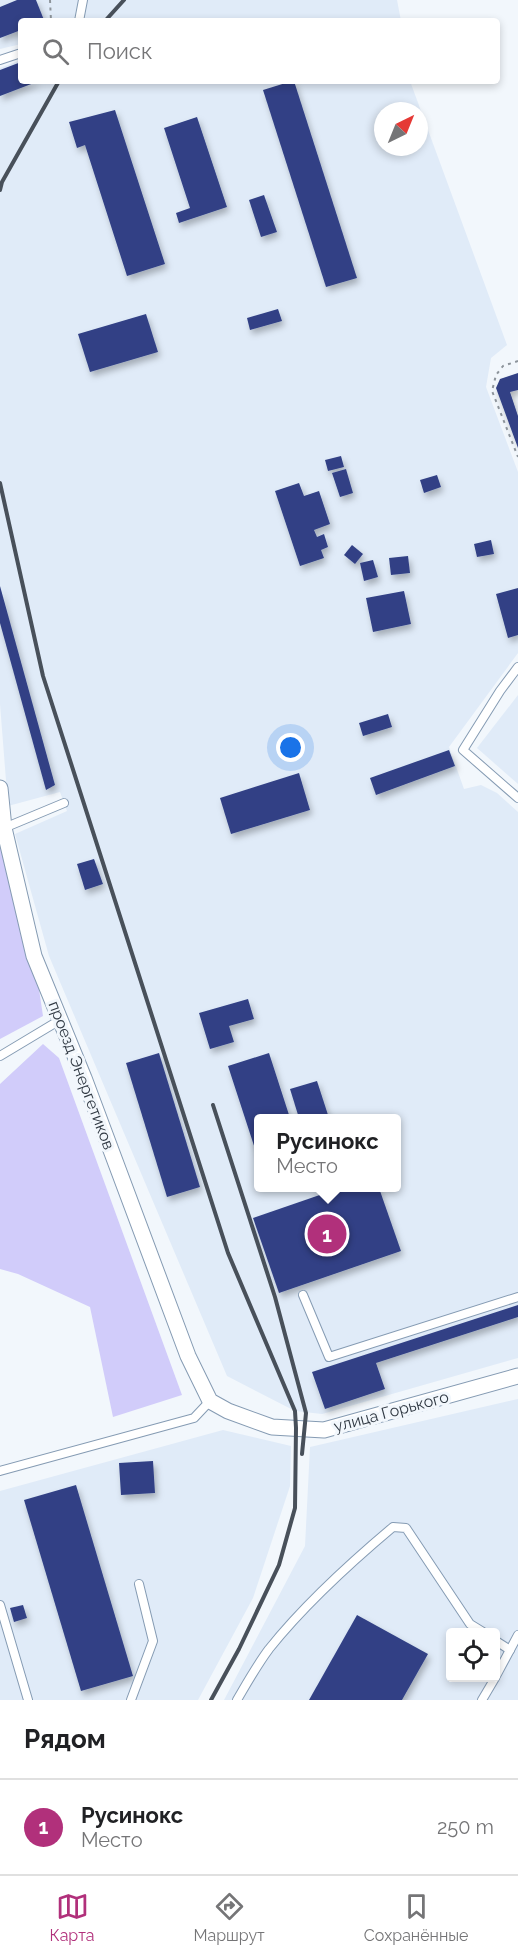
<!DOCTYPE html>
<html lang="ru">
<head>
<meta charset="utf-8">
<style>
  body { margin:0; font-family:Raleway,sans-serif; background:#f2f2f2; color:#202124 }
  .controls { position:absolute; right:18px; bottom:18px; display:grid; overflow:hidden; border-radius:6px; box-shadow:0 3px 9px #0003 }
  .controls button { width:54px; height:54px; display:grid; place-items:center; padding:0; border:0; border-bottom:2px solid #e0e0e0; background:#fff; color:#202124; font:30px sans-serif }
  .compass { position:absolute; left:374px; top:102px; width:54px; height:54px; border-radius:50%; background:#fff; box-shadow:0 3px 9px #0003; rotate:43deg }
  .you { position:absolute; left:291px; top:748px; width:21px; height:21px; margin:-15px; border:4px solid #fff; border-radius:50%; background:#1a73e8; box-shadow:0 0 0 9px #1a73e833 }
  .badge { display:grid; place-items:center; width:39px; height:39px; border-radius:50%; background:#b1307b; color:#fff; font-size:20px; font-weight:700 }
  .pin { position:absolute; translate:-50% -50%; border:3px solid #fff; box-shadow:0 2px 6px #0006 }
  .popup { position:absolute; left:254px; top:1114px; width:147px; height:78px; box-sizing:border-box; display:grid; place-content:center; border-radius:6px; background:#fff; filter:drop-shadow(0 2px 4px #0005); font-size:20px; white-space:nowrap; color:#757577 }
  .popup b { font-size:22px; color:#202124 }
  .popup::after { content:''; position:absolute; left:50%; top:100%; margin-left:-12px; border:12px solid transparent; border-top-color:#fff }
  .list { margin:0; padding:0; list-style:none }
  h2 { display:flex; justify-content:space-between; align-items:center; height:78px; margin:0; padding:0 24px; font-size:26px }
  h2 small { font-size:20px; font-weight:400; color:#757577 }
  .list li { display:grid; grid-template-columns:39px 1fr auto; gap:18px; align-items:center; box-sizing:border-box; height:96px; padding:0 24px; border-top:2px solid #e0e0e0 }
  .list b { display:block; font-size:22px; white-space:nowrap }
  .list p { margin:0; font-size:20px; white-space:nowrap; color:#757577 }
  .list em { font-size:20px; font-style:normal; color:#757577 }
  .icon { flex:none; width:33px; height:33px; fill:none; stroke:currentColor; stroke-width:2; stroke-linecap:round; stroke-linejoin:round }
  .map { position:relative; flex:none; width:518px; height:1700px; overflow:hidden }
  .search { position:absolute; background:#fff; box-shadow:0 3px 9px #0003; left:18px; right:18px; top:18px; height:66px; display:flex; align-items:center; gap:15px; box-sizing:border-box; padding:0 21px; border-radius:6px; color:#757577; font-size:22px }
  .sheet { height:174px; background:#fff }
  nav { display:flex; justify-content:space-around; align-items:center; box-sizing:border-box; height:84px; border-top:2px solid #e0e0e0; background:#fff; font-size:16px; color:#757577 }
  nav a { display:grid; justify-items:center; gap:3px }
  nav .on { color:#b1307b }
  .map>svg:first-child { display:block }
  .built { fill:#e0ebf8; fill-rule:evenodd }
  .green { fill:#d1ccfa }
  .building { fill:#314185; filter:url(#shadow) }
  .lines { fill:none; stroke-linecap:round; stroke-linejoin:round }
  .service-casing { stroke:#859bb3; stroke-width:10 }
  .minor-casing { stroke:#859bb3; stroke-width:17 }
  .path { stroke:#8d949b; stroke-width:2; stroke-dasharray:3 4.5; stroke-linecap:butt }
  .service { stroke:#fff; stroke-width:8 }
  .minor { stroke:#fff; stroke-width:15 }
  .rail { stroke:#48505a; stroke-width:4 }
  .labels { text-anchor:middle; stroke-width:6; stroke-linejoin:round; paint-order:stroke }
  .street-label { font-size:16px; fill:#303943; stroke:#f2f7fc }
</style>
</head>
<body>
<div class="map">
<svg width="518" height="1700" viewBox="0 0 518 1700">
  <defs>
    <filter id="shadow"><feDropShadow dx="2.5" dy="4.5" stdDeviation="3" flood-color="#0004"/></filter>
  </defs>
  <rect width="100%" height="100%" fill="#f2f7fc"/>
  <g class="built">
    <path d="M 0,0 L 397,0 L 401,21 L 21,21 L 21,44 L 0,49 Z"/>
    <path d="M 21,60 L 21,81 L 410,81 L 507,345 L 491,358 L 486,387 L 518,472 L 518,653 L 449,747 L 464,789 L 481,785 L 497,793 L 518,812 L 518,1358 L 322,1414 L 295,1411 L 227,1376 L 49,956 L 15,834 L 67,811 L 60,792 L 8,806 L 0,704 L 0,68 ZM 383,111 L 419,111 L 419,147 L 383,147 ZM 258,1118 L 396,1118 L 396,1188 L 258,1188 Z"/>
    <path d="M 518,695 L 518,784 L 477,748 Z"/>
    <path d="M 518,1399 L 518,1700 L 224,1700 L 305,1546 L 310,1447 ZM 450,1632 L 496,1632 L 496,1678 L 450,1678 Z"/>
    <path d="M 223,1430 L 291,1446 L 290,1486 L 253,1598 L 198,1700 L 0,1700 L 0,1491 Z"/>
  </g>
  <g class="green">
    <path d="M 0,788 L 34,956 L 43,1016 L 0,1039 Z"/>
    <path d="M 43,1044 L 59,1058 L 182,1395 L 113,1417 L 90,1307 L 18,1274 L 0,1269 L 0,1084 Z"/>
  </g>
  <g class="building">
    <path d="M 17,0 L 36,0 L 44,20 L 21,21 L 21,30 L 0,38 L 0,7 Z"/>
    <path d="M 21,62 L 21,81 L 39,81 L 0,96 L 0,70 Z"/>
    <path d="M 292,81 L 294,81 L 357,278 L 326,287 L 263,90 Z"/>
    <path d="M 115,110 L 165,264 L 127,276 L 85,145 L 77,148 L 69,122 Z"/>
    <path d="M 197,117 L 227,207 L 179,223 L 176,213 L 190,208 L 164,128 Z"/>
    <path d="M 264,195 L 277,232 L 261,237 L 249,200 Z"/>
    <path d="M 278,309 L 282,321 L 250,330 L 247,318 Z"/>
    <path d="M 146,314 L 158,352 L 90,372 L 78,334 Z"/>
    <path d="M 518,373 L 518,390 L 510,392 L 518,416 L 518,448 L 496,388 L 500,379 Z"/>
    <path d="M 341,456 L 344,467 L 328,471 L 325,460 Z"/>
    <path d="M 346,469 L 353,493 L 340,497 L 332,473 Z"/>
    <path d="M 437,475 L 441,487 L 424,493 L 420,480 Z"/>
    <path d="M 299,483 L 304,496 L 319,491 L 330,524 L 314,530 L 317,537 L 324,534 L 328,547 L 321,550 L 324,558 L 300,566 L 275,491 Z"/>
    <path d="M 491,540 L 494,554 L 477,557 L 474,544 Z"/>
    <path d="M 352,545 L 363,554 L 355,564 L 344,555 Z"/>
    <path d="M 408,556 L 410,573 L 391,575 L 389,558 Z"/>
    <path d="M 373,560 L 378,577 L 364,581 L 360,563 Z"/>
    <path d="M 0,586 L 55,785 L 46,790 L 0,623 Z"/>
    <path d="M 518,588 L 518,635 L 508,638 L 496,594 Z"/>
    <path d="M 404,591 L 411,624 L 373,632 L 366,598 Z"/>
    <path d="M 388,714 L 392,727 L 363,736 L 359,723 Z"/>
    <path d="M 449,750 L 455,766 L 376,795 L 370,778 Z"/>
    <path d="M 299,773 L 310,810 L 231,834 L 220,798 Z"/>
    <path d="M 94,859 L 103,884 L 85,890 L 77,864 Z"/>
    <path d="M 248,999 L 254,1019 L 229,1026 L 234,1042 L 210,1049 L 199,1013 Z"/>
    <path d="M 159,1053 L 200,1187 L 167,1197 L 126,1063 Z"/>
    <path d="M 269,1053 L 290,1118 L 258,1118 L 258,1158 L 228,1066 Z"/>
    <path d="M 317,1081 L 329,1118 L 299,1118 L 290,1089 Z"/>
    <path d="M 340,1188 L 379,1188 L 401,1251 L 279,1293 L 253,1218 Z"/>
    <path d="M 518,1305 L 518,1317 L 376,1363 L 385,1389 L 325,1409 L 312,1372 Z"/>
    <path d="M 153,1461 L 155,1493 L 121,1495 L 119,1463 Z"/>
    <path d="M 76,1485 L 133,1676 L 81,1691 L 24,1500 Z"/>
    <path d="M 23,1605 L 27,1618 L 14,1622 L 10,1608 Z"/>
    <path d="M 357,1615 L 428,1654 L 402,1700 L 309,1700 Z"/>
  </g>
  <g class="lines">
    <defs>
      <g id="service">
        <path d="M 79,21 L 83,0"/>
        <path d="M 0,60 L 21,53"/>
        <path d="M 518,667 L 500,691 L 463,750 L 518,798"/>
        <path d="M 4,828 L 64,803"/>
        <path d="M 0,1056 L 60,1020"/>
        <path d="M 303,1295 L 329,1357 L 518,1297"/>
        <path d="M 0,1471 L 194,1418 L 210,1401"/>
        <path d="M 0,1605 L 28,1700"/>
        <path d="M 496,1641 L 510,1650"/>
        <path d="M 496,1676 L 518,1635"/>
        <path d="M 131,1700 L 153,1641 L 139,1584"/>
        <path d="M 237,1700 C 247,1683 257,1665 269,1649 C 305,1604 349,1564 393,1527 L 406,1528 L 470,1624 L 483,1632"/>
        <path d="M 482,1700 L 495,1678"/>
      </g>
      <path id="minor" d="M 0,788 L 4,828 L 34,956 L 84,1078 L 188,1356 L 210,1401 L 228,1411 L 272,1427 L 324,1430 L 518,1376"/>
    </defs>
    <use href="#service" class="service-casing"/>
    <use href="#minor" class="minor-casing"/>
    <g class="path">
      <path d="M 50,0 L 51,21"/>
      <path d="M 518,361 L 503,366 L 496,375 L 492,391 L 518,457"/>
    </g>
    <use href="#service" class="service"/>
    <use href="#minor" class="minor"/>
    <g class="rail">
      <path d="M 105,21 L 124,0"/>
      <path d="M 0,190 L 2,182 L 59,81"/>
      <path d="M 0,483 L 43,676 L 228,1253 L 295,1411 L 296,1428 L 295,1508 L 279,1565 L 239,1649 L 211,1700"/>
      <path d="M 213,1105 L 275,1297 L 306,1413 L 302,1454"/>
    </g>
  </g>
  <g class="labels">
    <g class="street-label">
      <text transform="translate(82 1075) rotate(69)" y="6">проезд Энергетиков</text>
      <text transform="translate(391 1411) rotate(-15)" y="6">улица Горького</text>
    </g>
  </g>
</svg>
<div class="controls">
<button><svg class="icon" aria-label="locate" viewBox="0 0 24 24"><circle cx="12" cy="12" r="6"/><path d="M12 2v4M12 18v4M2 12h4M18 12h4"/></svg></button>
</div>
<svg class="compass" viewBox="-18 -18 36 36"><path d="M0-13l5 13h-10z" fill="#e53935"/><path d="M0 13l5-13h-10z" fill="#757577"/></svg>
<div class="you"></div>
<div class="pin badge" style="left:327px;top:1234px">1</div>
<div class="popup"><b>Русинокс</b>Место</div>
<div class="search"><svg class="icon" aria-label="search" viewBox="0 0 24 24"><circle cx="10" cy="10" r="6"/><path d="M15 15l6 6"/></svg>Поиск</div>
</div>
<section class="sheet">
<h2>Рядом<small></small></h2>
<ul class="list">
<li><span class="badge">1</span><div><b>Русинокс</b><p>Место</p></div><em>250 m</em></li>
</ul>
</section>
<nav>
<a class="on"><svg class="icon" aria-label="map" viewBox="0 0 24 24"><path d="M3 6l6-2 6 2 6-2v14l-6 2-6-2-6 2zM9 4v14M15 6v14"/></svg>Карта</a>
<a><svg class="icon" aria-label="directions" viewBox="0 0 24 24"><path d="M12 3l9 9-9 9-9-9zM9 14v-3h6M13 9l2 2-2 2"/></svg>Маршрут</a>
<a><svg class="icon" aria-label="saved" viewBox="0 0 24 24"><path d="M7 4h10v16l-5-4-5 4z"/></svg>Сохранённые</a>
</nav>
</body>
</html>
